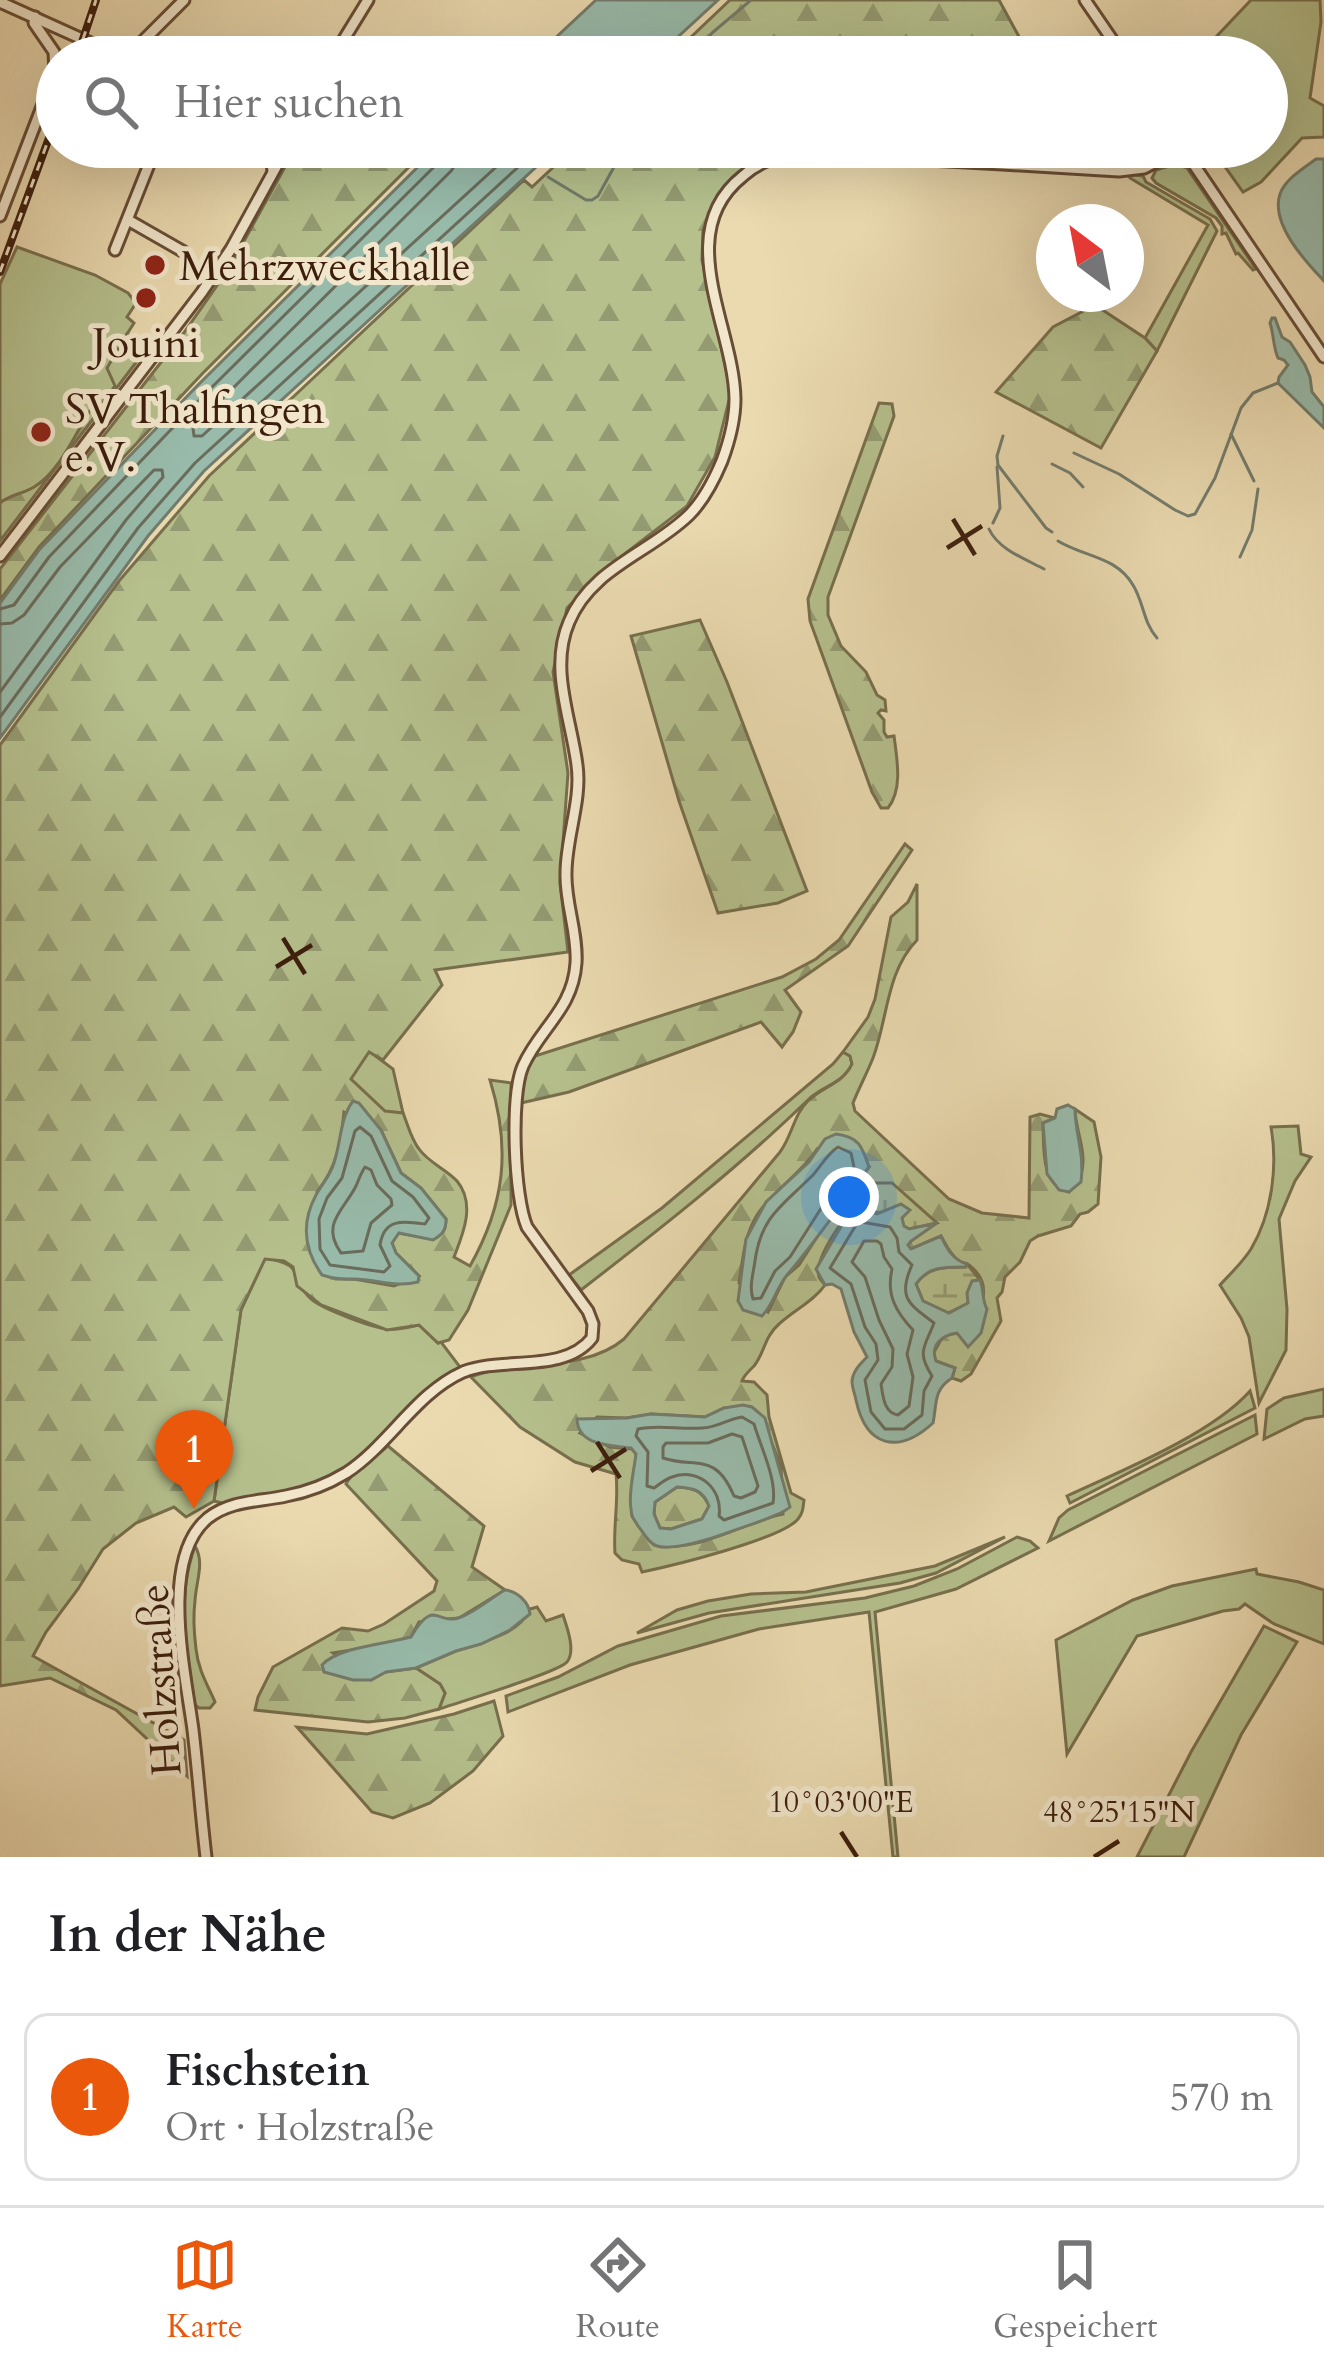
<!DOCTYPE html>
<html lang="de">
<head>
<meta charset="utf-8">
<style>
  body { margin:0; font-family:Cardo,serif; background:#f2f2f2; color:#202124 }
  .compass { position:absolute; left:1036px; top:204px; width:108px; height:108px; border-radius:50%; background:#fff; box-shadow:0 12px 48px #0002; rotate:328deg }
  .you { position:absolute; left:849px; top:1197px; width:42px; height:42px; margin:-30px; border:9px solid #fff; border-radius:50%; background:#1a73e8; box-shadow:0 0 0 18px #1a73e833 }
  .badge { display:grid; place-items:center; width:78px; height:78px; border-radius:50%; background:#ea580c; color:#fff; font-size:39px; font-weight:700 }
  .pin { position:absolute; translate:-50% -99px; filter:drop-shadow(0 3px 6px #0008) }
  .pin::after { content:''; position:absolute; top:63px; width:42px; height:36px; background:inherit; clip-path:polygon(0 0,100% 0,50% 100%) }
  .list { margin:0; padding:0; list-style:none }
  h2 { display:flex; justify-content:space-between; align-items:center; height:156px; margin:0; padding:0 48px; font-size:51px }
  h2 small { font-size:39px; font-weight:400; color:#757577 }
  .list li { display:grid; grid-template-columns:78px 1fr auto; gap:36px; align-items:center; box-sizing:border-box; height:168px; margin:0 24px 24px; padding:0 24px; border:3px solid #e0e0e0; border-radius:24px }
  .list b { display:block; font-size:45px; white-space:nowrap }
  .list p { margin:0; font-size:39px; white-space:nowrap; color:#757577 }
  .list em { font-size:39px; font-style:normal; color:#757577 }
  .icon { flex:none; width:66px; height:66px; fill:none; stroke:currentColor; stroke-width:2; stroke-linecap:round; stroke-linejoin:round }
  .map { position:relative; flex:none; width:1324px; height:1857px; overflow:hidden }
  .search { position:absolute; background:#fff; box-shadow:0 12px 48px #0002; left:36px; right:36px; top:36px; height:132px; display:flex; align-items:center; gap:30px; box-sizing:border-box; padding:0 42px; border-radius:66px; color:#757577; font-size:45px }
  .sheet { height:348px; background:#fff }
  nav { display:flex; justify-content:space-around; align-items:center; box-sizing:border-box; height:168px; border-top:3px solid #e0e0e0; background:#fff; font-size:33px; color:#757577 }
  nav a { display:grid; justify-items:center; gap:6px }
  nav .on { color:#ea580c }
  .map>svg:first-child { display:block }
  .grass { fill:#b5c08d; stroke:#786f4d; stroke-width:3 }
  .forest { fill:url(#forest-firs); stroke:#786f4d; stroke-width:3; fill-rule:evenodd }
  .wetland { fill:url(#wetland-marsh); stroke:#786f4d; stroke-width:3 }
  .water { fill:#98bbab; stroke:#737c6c; stroke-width:3; fill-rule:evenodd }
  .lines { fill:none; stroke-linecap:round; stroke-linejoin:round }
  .shore { stroke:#6a6c5c; stroke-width:3 }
  .stream { stroke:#737c6c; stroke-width:3 }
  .minor-casing { stroke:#684d36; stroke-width:15 }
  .minor { stroke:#f2e7cc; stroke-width:9 }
  .rail-casing { stroke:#3c1e0d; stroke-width:8 }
  .rail { stroke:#f2e7cc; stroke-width:3; stroke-dasharray:9; stroke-linecap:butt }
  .ticks { fill:none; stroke:#3c1e0d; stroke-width:4.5 }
  .poi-dot { fill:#8f2418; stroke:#f2e7cc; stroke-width:4.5 }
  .labels { text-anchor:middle; stroke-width:10; stroke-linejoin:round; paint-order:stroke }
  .poi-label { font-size:42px; fill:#3c1e0d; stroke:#f2e7cc; text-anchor:start }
  .street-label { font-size:42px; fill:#3c1e0d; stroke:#f2e7cc }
  .ticks-label { font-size:30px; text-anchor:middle; fill:#3c1e0d; stroke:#f2e7cc; stroke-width:10; stroke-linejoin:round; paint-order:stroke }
</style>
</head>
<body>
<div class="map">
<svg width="1324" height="1857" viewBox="0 0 1324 1857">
  <defs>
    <pattern id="forest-firs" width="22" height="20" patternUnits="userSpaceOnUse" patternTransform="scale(3)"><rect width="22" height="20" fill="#b5c08d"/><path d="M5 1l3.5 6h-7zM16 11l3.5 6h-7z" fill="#949b72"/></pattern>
    <pattern id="wetland-marsh" width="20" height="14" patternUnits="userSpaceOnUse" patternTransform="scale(3)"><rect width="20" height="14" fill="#b5c08d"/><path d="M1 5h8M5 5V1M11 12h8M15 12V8" fill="none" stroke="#949b72"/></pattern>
  </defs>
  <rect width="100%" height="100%" fill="#ebdab0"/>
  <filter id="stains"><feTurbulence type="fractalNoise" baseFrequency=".00167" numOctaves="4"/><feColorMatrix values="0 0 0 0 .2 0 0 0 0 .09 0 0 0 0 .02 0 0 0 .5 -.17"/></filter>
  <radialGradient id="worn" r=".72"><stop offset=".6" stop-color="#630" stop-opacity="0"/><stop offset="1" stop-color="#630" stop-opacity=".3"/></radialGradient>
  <g class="grass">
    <path d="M 1251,0 L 1320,0 L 1321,22 L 1310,98 L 1324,106 L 1324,137 L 1302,138 L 1261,182 L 1243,192 L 1211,147 L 1267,147 L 1267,57 L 1197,57 Z"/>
    <path d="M 975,147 L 1116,147 L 1125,163 L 972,158 Z"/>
    <path d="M 1176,164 L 1187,168 L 1256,269 L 1253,270 L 1238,253 L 1236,254 L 1226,233 L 1222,234 L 1222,226 L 1216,218 L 1156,183 L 1152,178 L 1156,170 Z"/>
    <path d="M 1128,174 L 1143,176 L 1146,182 L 1210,219 L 1217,231 L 1157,351 L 1145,338 L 1208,225 L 1130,178 Z"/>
    <path d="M 17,247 L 95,275 L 128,293 L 136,303 L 127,317 L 134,323 L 127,334 L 147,348 L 16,519 L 0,516 L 0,284 Z"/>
    <path d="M 369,1051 L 393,1069 L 403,1113 L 385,1112 L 350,1079 Z"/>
    <path d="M 843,1052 L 850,1056 L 852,1064 C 843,1083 825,1085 810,1098 C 738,1168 660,1229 581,1290 L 569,1275 L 662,1208 L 833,1064 Z"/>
    <path d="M 1298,1126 L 1301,1154 L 1311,1157 L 1295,1181 L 1279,1219 L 1287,1309 L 1286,1350 L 1259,1403 L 1249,1337 L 1241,1318 L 1220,1285 C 1230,1274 1243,1262 1251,1249 C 1272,1214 1278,1166 1271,1127 Z"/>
    <path d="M 265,1258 C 308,1265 288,1277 311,1299 C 322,1309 375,1329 390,1329 C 399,1330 410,1327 419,1325 L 438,1343 L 441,1342 L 460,1367 C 410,1398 378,1457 323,1481 C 291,1495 256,1496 222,1503 L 214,1501 L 241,1309 Z"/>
    <path d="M 1324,1389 L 1324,1416 L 1305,1419 L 1264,1439 L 1267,1409 L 1284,1398 Z"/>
    <path d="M 1250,1391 L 1255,1408 L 1070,1503 L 1067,1496 C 1121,1471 1212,1434 1250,1391 Z"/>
    <path d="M 1255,1415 L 1257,1434 L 1049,1541 L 1059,1518 L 1068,1510 Z"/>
    <path d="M 1005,1537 L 936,1573 L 900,1583 L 709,1613 L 637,1633 L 677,1610 L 708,1601 L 751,1594 L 806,1592 L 935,1566 Z"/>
    <path d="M 1017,1537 L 1030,1541 L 1038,1548 L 956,1589 L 875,1612 L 898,1857 L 893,1857 L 869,1612 L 759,1629 L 630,1665 L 508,1712 L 506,1696 L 558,1677 L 618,1646 L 721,1616 L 865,1598 L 914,1586 L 957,1569 Z"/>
    <path d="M 195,1546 C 205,1563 196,1581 195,1601 C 193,1616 194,1633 196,1649 C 198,1669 207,1684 215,1702 L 210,1708 L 199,1708 L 195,1705 C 185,1651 176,1599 195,1546 Z"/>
    <path d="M 1256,1569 L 1257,1574 L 1299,1582 L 1324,1590 L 1324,1644 L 1274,1624 L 1245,1604 L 1239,1609 L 1223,1611 L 1137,1636 L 1067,1754 L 1056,1640 L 1133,1600 L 1172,1586 Z"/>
    <path d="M 537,1607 L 546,1621 L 563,1615 C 567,1627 576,1651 567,1662 C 557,1673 459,1702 439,1709 L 445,1693 L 440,1684 L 416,1668 C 429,1663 441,1657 453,1652 C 479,1641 518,1637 530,1609 Z"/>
    <path d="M 1264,1626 L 1297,1642 L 1241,1735 L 1184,1857 L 1137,1857 L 1191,1752 Z"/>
  </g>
  <g class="forest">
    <path d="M 730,0 L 999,0 L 1030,57 L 670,57 Z"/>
    <path d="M 296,147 L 427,149 L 202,374 L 39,547 L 0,600 L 0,569 L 183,334 L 228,270 Z"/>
    <path d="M 575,147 L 753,147 L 757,155 L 754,162 L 738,173 L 726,186 L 715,202 L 703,230 L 702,260 L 731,392 L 715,457 L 687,506 L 609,566 L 567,608 L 553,672 L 568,773 L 560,883 L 568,952 L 435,970 L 442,985 L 383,1060 L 369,1052 L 351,1079 L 385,1111 L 403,1113 C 408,1125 411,1139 419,1149 C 429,1163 446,1169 457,1181 C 476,1204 463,1234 454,1257 L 470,1266 C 505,1204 511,1148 490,1080 L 511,1083 L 511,1205 L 468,1310 L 449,1340 L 438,1343 L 419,1325 L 387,1330 L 321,1305 L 297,1286 L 293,1267 L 284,1261 L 265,1259 L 241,1310 L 214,1501 L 186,1517 L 174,1507 L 136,1523 L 103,1549 L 78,1589 L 46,1632 L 33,1656 L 184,1740 L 187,1776 L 116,1710 L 50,1678 L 0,1686 L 0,745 L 119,581 L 209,476 L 524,180 L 532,187 ZM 344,1112 L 381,1130 L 401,1173 L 421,1188 L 446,1219 C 446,1230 443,1234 434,1239 L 398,1233 L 392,1243 L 396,1253 L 419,1276 L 394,1286 L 354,1279 L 332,1278 L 317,1192 C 337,1167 341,1143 344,1112 Z"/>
    <path d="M 1095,305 L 1145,338 L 1157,351 L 1101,448 L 996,392 L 1053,327 Z"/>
    <path d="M 127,334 L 147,348 L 0,541 L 0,503 C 11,494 23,494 34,487 C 60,471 75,434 91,409 L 99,408 L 115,386 L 107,368 Z"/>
    <path d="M 879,403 L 892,404 L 894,416 L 828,597 L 828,615 L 841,646 L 866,672 L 877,695 L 885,700 L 886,711 L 881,710 L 878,713 L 884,720 L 884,732 L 887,737 L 894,736 C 897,759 903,789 888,808 L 881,808 L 872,792 L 810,621 L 808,599 Z"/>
    <path d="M 700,620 L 727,682 L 807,891 L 778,903 L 718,913 L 679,801 L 631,636 Z"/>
    <path d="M 905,844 L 912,850 L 848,946 L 785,990 L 801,1012 L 793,1032 L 782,1047 L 761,1022 L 569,1092 L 521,1103 L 525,1073 L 535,1056 L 782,977 L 816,959 L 839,940 Z"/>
    <path d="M 917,884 L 917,940 C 886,972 888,1018 873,1058 C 867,1073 859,1088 853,1103 L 855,1111 L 949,1199 L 982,1213 L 1029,1218 L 1030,1117 L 1040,1114 L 1055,1118 L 1043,1123 C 1044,1147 1040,1185 1069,1192 C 1073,1186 1078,1180 1081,1174 C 1088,1154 1075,1129 1075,1109 L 1094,1122 L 1101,1157 L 1098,1204 L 1088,1212 L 1080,1214 L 1071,1226 L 1038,1236 L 1030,1241 L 1020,1262 L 1005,1277 L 1002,1292 L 997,1298 L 1001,1321 L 971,1374 L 961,1381 L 952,1378 L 955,1368 L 936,1361 L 933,1354 L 943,1336 L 957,1333 L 961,1337 C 976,1315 999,1288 969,1265 C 966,1263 962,1263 959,1261 C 951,1256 946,1245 941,1236 L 911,1249 L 908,1245 L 911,1241 L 936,1223 L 916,1205 L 875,1183 C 859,1197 812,1255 819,1277 C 820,1280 823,1282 825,1285 C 814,1301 794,1310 779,1324 C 764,1337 765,1352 754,1366 C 749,1371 744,1375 742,1381 L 754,1382 L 767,1395 L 769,1417 L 791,1493 L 804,1500 C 803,1508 803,1513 798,1519 C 782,1539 671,1566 642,1572 L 639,1564 L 622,1560 L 615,1553 C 613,1526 619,1500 616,1474 L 575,1462 L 520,1427 L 471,1377 C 517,1359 584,1373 624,1339 L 780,1152 C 792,1136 794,1114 808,1101 C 823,1086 843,1084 852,1064 L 850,1056 L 843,1052 L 868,1017 L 875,999 L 891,917 L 908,902 ZM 817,1149 L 869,1167 L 830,1217 L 799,1265 L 785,1277 L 768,1312 L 739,1283 C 743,1259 744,1236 757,1215 C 773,1190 801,1174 817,1149 ZM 724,1408 L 773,1446 L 781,1466 L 783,1514 C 742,1522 697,1554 654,1545 L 632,1516 L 636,1454 L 632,1449 L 610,1447 L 580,1433 L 597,1417 L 627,1418 L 651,1414 L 705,1417 Z"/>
    <path d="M 388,1446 L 484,1526 L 472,1567 L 505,1590 L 459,1618 L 419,1622 L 411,1637 L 384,1645 L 333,1653 L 371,1680 L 385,1672 L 416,1668 L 440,1684 L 445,1693 L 439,1709 L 405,1718 L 368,1722 L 255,1710 L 258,1697 L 273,1667 L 342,1628 L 368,1631 L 384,1624 L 434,1591 L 437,1581 L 346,1484 C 353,1470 376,1457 388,1446 Z"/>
    <path d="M 677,1487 C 694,1488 702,1490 709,1506 L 702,1519 L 671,1529 L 660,1528 L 654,1514 L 655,1502 Z"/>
    <path d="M 494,1701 L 503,1736 L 473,1771 L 430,1803 L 393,1818 L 372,1812 L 297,1727 L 367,1734 L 454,1714 Z"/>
  </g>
  <g class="wetland">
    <path d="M 875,1183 L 892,1183 L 937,1223 L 909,1229 L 903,1226 L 902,1218 L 863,1210 L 851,1210 Z"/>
    <path d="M 967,1264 L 980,1280 L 972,1282 L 969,1303 L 948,1313 L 923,1301 L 916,1284 C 929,1266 946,1267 965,1267 Z"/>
  </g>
  <g class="water">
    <path d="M 596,0 L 718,0 L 656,57 L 535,57 Z"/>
    <path d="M 438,147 L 558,147 L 204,471 L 148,536 L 0,738 L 0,603 L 39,550 L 198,385 Z"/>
    <path d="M 1316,159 L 1324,159 L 1324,281 C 1306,262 1270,224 1280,194 C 1285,179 1304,168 1316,159 Z"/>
    <path d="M 1272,318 L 1275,318 L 1282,337 L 1290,342 L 1305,365 L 1310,377 L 1312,392 L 1324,407 L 1324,428 L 1278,383 L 1279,377 L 1288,365 L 1284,360 L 1278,358 C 1273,347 1274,335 1270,323 Z"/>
    <path d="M 353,1101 L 359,1103 L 381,1130 L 401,1173 L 421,1188 L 446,1219 C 446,1230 443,1234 433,1240 L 399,1233 L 392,1243 L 396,1253 L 419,1276 L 418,1282 C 395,1288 377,1279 354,1279 C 342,1279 334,1279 322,1275 C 304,1250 301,1223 316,1195 C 322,1184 330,1176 334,1163 C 341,1142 340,1118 353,1101 Z"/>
    <path d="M 1068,1105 L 1075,1109 C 1075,1134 1085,1155 1081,1182 L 1069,1192 L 1059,1190 L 1047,1174 L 1043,1123 L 1055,1118 L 1057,1109 Z"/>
    <path d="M 836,1134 C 859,1137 862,1146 869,1167 C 842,1203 816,1241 787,1275 C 777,1287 773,1305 762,1316 L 743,1310 L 738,1301 L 746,1239 L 766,1202 L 809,1162 L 825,1139 Z"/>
    <path d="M 901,1204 L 910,1210 L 902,1218 L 904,1226 L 909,1229 L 937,1223 L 911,1241 L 908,1245 L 911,1249 L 941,1236 C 947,1249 953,1260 967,1264 L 966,1267 C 946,1267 928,1266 916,1284 L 923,1301 L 949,1313 L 968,1303 L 967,1293 L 972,1281 L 980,1280 C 984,1290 982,1301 987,1309 L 981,1333 L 968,1347 L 957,1333 C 942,1335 930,1345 936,1361 L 955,1368 L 952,1378 C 933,1390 937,1404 933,1423 C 898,1455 866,1447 856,1400 C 855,1394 852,1388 852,1381 C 853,1371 860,1364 867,1357 L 854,1332 L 841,1289 L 832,1284 L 825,1285 L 816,1269 L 851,1210 L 863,1210 L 877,1214 Z"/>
    <path d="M 743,1405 L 752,1407 L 765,1418 L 790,1507 C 781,1516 745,1526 730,1532 C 714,1538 673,1551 657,1546 C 648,1543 644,1533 638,1526 C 633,1517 632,1519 631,1509 C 628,1493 634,1471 636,1454 L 631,1448 C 610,1445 578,1446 577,1419 L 627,1418 L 651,1414 L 705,1417 L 724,1408 ZM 677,1487 C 694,1488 703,1490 709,1506 L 702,1519 L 671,1529 L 660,1528 L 654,1514 L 655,1502 Z"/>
    <path d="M 505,1590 C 517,1591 529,1602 530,1614 L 510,1630 L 481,1644 L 456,1651 L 416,1668 L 386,1672 L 371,1680 L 353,1680 L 324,1672 L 322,1665 C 338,1647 386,1644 411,1637 C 435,1596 437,1627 461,1617 C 476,1611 491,1598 505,1590 Z"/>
  </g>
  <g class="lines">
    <g class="shore">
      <path d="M 460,147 L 458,161 L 451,171 L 217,404 L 193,428 L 194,436 L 202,436 L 518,147"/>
      <path d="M 0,609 L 14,605 L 49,557 L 206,393 L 441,160 L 445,147"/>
      <path d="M 0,624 L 12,623 L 24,615 L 60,567 L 154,470 L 162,470 L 163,477 L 126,520 L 0,692"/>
      <path d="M 0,717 L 138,528 L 195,463 L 540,147"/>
      <path d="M 360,1127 L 371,1136 L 392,1181 L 413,1197 L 429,1218 L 425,1224 C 403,1221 384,1218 380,1245 L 390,1266 L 384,1272 L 330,1265 L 320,1249 L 319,1219 L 327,1198 L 342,1178 L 355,1131 Z"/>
      <path d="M 838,1147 L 851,1153 L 854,1167 L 820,1210 L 790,1257 L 775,1271 L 761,1298 L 753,1299 C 749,1287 753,1275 755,1261 C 761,1216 783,1205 813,1175 C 822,1165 827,1154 838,1147 Z"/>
      <path d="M 365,1167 L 371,1170 L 377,1185 L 391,1199 L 392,1205 L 371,1223 L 363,1251 L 341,1253 C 320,1224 344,1210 356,1186 C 359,1179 361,1173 365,1167 Z"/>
      <path d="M 861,1222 L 890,1227 L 897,1238 L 899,1252 L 912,1265 C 897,1298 909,1304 934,1323 C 925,1347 916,1351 932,1376 L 924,1391 L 922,1415 L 904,1429 L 885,1429 L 871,1412 L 865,1380 L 878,1360 L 876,1344 L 865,1327 L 851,1284 L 830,1268 L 856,1225 Z"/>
      <path d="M 864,1241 L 877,1241 L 881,1244 L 884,1257 L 892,1269 C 886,1295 896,1312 913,1330 L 907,1354 L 913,1377 L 909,1406 L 898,1415 C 884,1413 883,1396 881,1384 L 892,1367 L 893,1349 L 879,1320 L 865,1277 L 852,1262 Z"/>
      <path d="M 742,1417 L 754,1424 C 761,1448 777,1479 773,1503 L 724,1520 L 719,1516 C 723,1490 700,1467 672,1477 C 665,1479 660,1484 654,1488 L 647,1486 L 648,1452 L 636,1436 L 638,1429 C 659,1424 680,1430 702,1428 C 716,1428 728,1419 742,1417 Z"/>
      <path d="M 732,1434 L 742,1437 L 758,1486 L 755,1492 L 741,1498 L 734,1496 C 715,1451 696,1469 663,1458 L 663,1447 L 666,1443 L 708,1443 Z"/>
    </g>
    <g class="stream">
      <path d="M 692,57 L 712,33 L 751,0"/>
      <path d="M 548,177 L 586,200 L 592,200 L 598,196 L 625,147"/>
      <path d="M 1231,434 L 1254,481"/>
      <path d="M 1003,436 L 997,456 L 998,465 L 1046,528 L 1052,532"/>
      <path d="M 1074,453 L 1119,474 L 1175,510 L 1188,516 L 1195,514 L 1215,478 L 1241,408 L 1253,393 L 1278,383"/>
      <path d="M 1052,464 L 1070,473 L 1083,487"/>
      <path d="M 993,523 L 1000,508 L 997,467"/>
      <path d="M 989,529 C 998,549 1025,559 1044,569"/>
      <path d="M 1058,541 C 1084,557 1116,556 1133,585 C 1144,603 1143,622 1157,638"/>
      <path d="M 1240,557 L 1252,530 L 1258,489"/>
    </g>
    <defs>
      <g id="minor">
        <path d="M 1085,0 L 1124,57"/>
        <path d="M 0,2 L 122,57"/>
        <path d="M 132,57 L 141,43 L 184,0"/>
        <path d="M 333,57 L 368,0"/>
        <path d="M 270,147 L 273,171"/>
        <path d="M 1182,147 L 1324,357"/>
        <path d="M 0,216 L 55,73 L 54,52 L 34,23 L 35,17"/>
        <path d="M 128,220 L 184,252"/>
        <path d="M 115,250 L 156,147"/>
        <path d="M 0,556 L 202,292 L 231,249 L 287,147"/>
        <path d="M 206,1857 C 201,1815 198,1772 193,1730 C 186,1675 158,1559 208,1518 C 231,1500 259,1502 286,1496 C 307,1492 328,1484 346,1473 C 389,1445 416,1393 463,1372 C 502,1356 564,1374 592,1338 L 593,1324 L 588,1311 L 527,1227 C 514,1197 510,1096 523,1066 C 540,1028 573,1009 576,963 C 578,933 565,903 566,873 C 566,837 582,800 577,765 C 571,718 549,668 569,622 C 591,568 650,553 689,515 C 704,500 714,480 722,461 C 729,442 735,419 735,399 C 734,327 671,233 743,176 C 754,166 769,159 783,156 C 818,149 858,156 892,158 C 968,162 1043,166 1119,171 L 1144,168 L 1183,148"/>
      </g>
    </defs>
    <use href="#minor" class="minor-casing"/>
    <use href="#minor" class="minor"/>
    <defs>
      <g id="rail">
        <path d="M 77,57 L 96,0"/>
        <path d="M 0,272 L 57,116"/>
      </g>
    </defs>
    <use href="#rail" class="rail-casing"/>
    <use href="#rail" class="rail"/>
  </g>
  <path class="ticks" d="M 953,519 L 975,555M 947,548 L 982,526M 283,938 L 305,974M 276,967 L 312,945M 597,1442 L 620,1478M 591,1471 L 626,1449M 841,1832 L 857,1857M 1094,1857 L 1119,1841"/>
  <g class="poi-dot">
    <circle cx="155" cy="265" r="12"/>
    <circle cx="146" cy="298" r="12"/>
    <circle cx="41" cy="432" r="12"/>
  </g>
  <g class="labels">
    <g class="poi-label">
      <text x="179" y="280">Mehrzweckhalle</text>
      <text x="146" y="357" text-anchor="middle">Jouini</text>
      <text x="65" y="423">SV Thalfingen<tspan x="65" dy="48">e.V.</tspan></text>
    </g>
    <g class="street-label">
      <text transform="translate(159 1680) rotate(-94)" y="15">Holzstraße</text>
    </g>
  </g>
  <g class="ticks-label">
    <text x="841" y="1812">10°03'00"E</text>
    <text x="1119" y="1822">48°25'15"N</text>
  </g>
  <rect width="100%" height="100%" filter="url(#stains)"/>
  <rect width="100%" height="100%" fill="url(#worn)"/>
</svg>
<svg class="compass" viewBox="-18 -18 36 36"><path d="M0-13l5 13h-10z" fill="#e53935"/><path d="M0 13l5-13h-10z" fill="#757577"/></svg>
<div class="you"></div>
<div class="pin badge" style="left:194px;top:1509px">1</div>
<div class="search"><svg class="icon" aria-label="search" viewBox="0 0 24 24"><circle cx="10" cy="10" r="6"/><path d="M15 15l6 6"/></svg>Hier suchen</div>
</div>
<section class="sheet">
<h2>In der Nähe<small></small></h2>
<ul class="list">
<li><span class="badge">1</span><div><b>Fischstein</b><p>Ort · Holzstraße</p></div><em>570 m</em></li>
</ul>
</section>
<nav>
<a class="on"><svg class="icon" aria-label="map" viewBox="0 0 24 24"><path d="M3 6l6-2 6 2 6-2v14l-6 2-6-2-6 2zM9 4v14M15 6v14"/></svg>Karte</a>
<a><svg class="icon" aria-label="directions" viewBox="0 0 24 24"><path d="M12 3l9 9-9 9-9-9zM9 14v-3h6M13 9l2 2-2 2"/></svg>Route</a>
<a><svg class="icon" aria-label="saved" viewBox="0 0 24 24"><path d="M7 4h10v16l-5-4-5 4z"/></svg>Gespeichert</a>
</nav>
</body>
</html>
